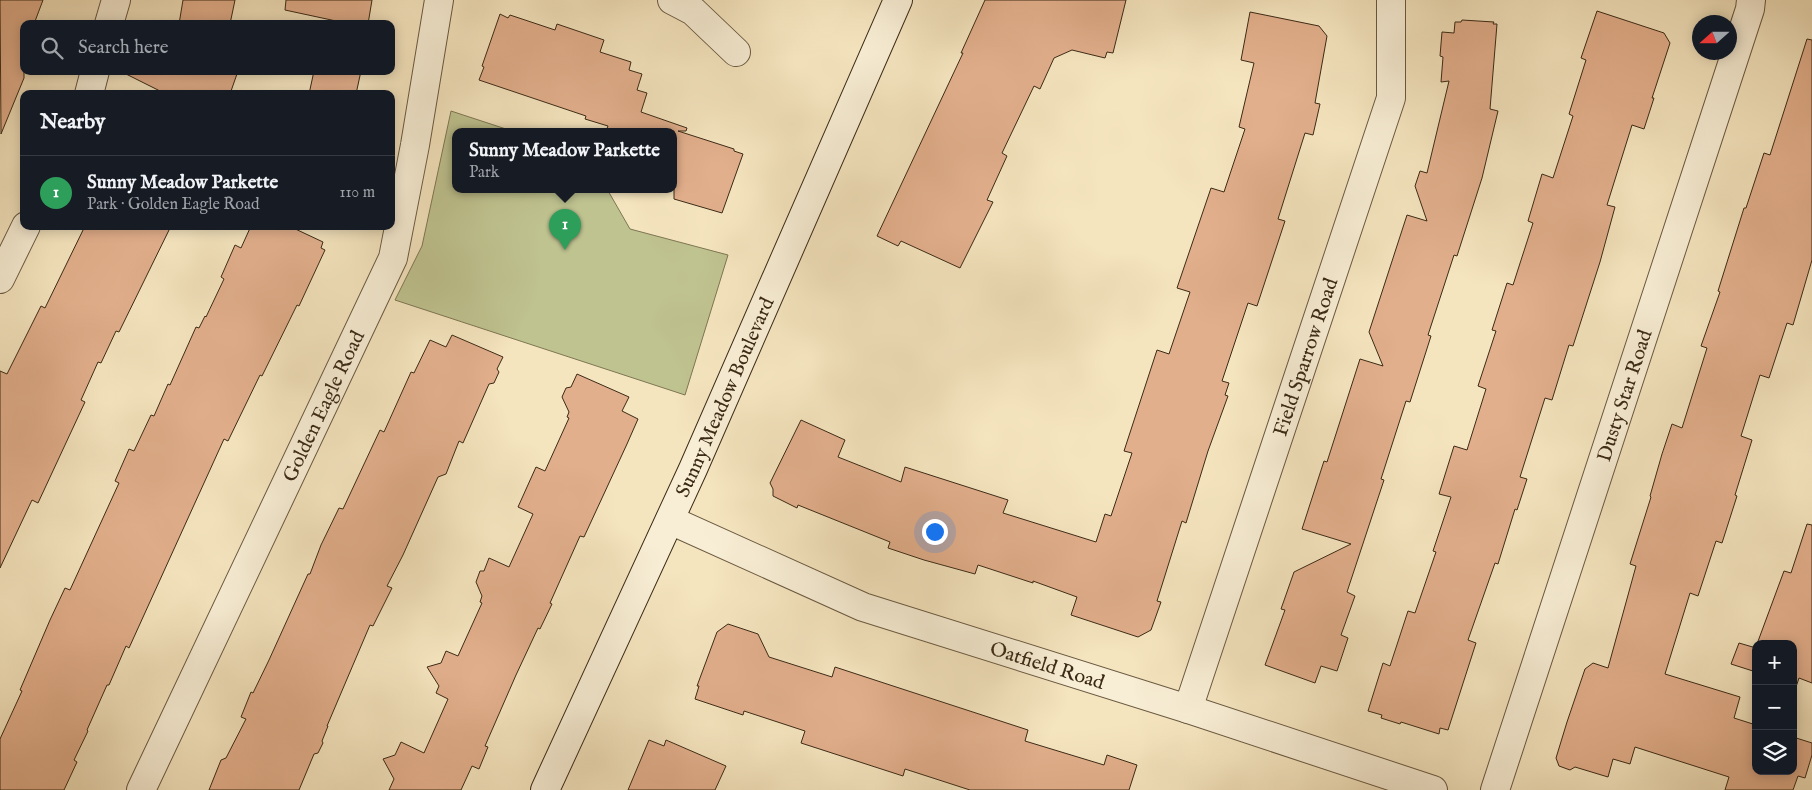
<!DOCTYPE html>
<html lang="en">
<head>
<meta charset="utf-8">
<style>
  body { margin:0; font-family:"IM FELL English",serif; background:#242831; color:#f1f3f6 }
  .controls { position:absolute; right:15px; bottom:15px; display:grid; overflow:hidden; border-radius:10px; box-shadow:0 2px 12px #0003 }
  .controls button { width:45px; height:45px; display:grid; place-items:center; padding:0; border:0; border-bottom:1px solid #363941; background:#171b24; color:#f1f3f6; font:25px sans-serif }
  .compass { position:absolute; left:1692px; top:15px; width:45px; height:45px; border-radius:50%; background:#171b24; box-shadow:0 2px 12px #0003; rotate:249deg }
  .you { position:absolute; left:934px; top:531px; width:18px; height:18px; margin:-12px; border:4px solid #fff; border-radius:50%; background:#1a73e8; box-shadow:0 0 0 8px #1a73e833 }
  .badge { display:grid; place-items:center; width:32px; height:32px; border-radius:50%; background:#8c9099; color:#fff; font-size:16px; font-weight:700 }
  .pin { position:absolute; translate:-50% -41px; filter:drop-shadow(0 1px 2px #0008) }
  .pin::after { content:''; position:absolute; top:26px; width:18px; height:15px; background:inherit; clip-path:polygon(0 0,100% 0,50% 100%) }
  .popup { position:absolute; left:452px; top:128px; width:225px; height:65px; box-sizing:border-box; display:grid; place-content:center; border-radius:10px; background:#171b24; filter:drop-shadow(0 1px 4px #0005); font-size:16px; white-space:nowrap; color:#9ea1a6 }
  .popup b { font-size:19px; color:#f1f3f6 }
  .popup::after { content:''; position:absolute; left:50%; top:100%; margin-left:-10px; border:10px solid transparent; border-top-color:#171b24 }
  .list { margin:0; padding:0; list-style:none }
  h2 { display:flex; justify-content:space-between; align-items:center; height:65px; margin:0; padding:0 20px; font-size:21px }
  h2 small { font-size:16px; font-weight:400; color:#9ea1a6 }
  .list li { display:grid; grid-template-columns:32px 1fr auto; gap:15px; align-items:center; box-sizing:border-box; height:75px; padding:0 20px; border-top:1px solid #363941 }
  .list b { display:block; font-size:19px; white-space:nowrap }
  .list p { margin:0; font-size:16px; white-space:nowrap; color:#9ea1a6 }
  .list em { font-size:16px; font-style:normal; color:#9ea1a6 }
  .icon { flex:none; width:28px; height:28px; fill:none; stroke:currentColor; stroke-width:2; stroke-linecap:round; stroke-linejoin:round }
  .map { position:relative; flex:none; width:1812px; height:790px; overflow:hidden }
  .search { position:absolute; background:#171b24; box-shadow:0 2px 12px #0003; left:20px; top:20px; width:375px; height:55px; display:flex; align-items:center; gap:12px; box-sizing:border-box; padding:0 18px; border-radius:10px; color:#9ea1a6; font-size:19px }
  .panel { position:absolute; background:#171b24; box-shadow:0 2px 12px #0003; left:20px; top:90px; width:375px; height:140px; border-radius:10px }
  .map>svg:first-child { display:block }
  .green { fill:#bfc390; stroke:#7d7653 }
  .building { fill:#e2af8c; stroke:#3b2a16 }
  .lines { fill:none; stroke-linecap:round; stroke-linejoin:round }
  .street-casing { stroke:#6a5940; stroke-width:30 }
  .secondary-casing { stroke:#3b2a16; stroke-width:30 }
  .street { stroke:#f8eed5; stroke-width:28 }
  .secondary { stroke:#f8eed5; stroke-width:28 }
  .labels { text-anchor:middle; stroke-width:4; stroke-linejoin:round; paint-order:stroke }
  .street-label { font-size:20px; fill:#3b2a16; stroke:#f8eed5 }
</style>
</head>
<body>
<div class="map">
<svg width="1812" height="790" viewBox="0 0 1812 790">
  <rect width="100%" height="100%" fill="#f5e5bf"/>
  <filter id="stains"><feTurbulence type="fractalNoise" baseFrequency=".004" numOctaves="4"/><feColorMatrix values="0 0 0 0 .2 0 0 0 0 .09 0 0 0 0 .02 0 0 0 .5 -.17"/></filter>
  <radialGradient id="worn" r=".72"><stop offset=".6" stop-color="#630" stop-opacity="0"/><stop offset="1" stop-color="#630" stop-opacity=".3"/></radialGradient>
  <path class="green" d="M 451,111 L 512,131 L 456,131 L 456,189 L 607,189 L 630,229 L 728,255 L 685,395 L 395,300 L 422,246 Z"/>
  <g class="building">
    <path d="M 0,0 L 43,0 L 34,24 L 24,24 L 24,78 L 1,134 Z"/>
    <path d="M 183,0 L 235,0 L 230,24 L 179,24 Z"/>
    <path d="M 286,0 L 372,0 L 368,24 L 350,24 L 285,10 Z"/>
    <path d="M 985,0 L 1126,0 L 1113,53 L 1107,52 L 1105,58 L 1072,50 L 1054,58 L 1040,89 L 1034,86 L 1002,153 L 1007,156 L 987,200 L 993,202 L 960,268 L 901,241 L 898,246 L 877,236 L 963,53 L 961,53 Z"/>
    <path d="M 1597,11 L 1664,33 L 1670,43 L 1652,98 L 1654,98 L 1644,129 L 1632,125 L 1607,205 L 1615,207 L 1600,262 L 1573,346 L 1569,345 L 1552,400 L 1545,398 L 1520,477 L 1527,479 L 1517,510 L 1515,509 L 1498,564 L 1495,563 L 1468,640 L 1476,643 L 1448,730 L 1440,728 L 1439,734 L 1401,722 L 1400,724 L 1381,718 L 1382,715 L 1368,711 L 1383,663 L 1390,666 L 1408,611 L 1415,613 L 1436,552 L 1433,551 L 1451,497 L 1439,494 L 1454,446 L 1467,450 L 1486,389 L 1478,386 L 1496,331 L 1492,330 L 1507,283 L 1513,285 L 1533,223 L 1528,221 L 1542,174 L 1553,178 L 1573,116 L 1569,114 L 1586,60 L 1581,58 Z"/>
    <path d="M 1250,12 L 1319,26 L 1327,36 L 1315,103 L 1320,104 L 1313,135 L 1305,133 L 1278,219 L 1285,221 L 1257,306 L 1248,303 L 1222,381 L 1229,383 L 1225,395 L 1228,396 L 1208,451 L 1186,523 L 1182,521 L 1157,601 L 1161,602 L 1151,630 L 1138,637 L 1071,615 L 1077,597 L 1033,581 L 1033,583 L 978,565 L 975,574 L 924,560 L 888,548 L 890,542 L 798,505 L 797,508 L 773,496 L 773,489 L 770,483 L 801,420 L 845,440 L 838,457 L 901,482 L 905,467 L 1008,500 L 1003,513 L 1096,542 L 1105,514 L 1111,516 L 1132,453 L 1124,451 L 1157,350 L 1169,354 L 1190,292 L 1177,288 L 1211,188 L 1224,192 L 1245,129 L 1239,127 L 1254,63 L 1241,60 Z"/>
    <path d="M 500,14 L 508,18 L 510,15 L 555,30 L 557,24 L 604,40 L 600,52 L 631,62 L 629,70 L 642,74 L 637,90 L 647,93 L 641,112 L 687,128 L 686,131 L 678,131 L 734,149 L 734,151 L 743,154 L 722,213 L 674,199 L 674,131 L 606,131 L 608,126 L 585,119 L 586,116 L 479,80 L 484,67 L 482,66 Z"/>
    <path d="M 1462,20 L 1494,22 L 1493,24 L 1497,24 L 1490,109 L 1498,111 L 1482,178 L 1457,256 L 1454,255 L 1428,335 L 1431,336 L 1410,402 L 1406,401 L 1381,479 L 1384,480 L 1347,592 L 1355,596 L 1341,635 L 1348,638 L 1337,671 L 1321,666 L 1315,683 L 1265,665 L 1285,610 L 1281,609 L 1294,572 L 1351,544 L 1302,529 L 1324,461 L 1327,462 L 1360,359 L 1383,366 L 1369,332 L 1407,215 L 1427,221 L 1415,186 L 1420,171 L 1427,173 L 1449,81 L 1441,82 L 1443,57 L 1440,56 L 1442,32 L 1454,33 L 1455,22 L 1461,22 Z"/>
    <path d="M 1807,39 L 1812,40 L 1812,260 L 1793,325 L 1787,323 L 1769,378 L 1760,375 L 1741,436 L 1752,440 L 1735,495 L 1737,496 L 1722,543 L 1716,541 L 1698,596 L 1690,593 L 1665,674 L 1740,697 L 1734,718 L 1756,725 L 1756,771 L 1793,771 L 1793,737 L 1812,743 L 1812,755 L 1805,778 L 1798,776 L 1793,790 L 1725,790 L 1729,777 L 1635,747 L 1630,764 L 1613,759 L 1608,777 L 1575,767 L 1570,770 L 1559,766 L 1556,758 L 1567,722 L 1585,669 L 1593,663 L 1608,668 L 1636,566 L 1630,564 L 1651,497 L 1650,496 L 1662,454 L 1672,424 L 1682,428 L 1707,348 L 1701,346 L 1720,292 L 1718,291 L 1744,208 L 1746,208 L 1764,153 L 1770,155 Z"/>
    <path d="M 120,71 L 238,71 L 230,94 L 166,94 Z"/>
    <path d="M 314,71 L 361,71 L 356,94 L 309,94 Z"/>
    <path d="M 85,226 L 171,226 L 119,332 L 116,331 L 101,363 L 98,362 L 81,400 L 85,402 L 38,503 L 32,500 L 0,568 L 0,371 L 7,374 L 41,306 L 45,308 Z"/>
    <path d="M 251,226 L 289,226 L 323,242 L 321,248 L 325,250 L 299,306 L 297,305 L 262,376 L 260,375 L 228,441 L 224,439 L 129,648 L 126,646 L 109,685 L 107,685 L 87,730 L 88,731 L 74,760 L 77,762 L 64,790 L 0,790 L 0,739 L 22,691 L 20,690 L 50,620 L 65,588 L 70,590 L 119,483 L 115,481 L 129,449 L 134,451 L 151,415 L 154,416 L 168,384 L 170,385 L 196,327 L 199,328 L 205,316 L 206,317 L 224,279 L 221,277 L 235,245 L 241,248 Z"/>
    <path d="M 452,335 L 503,357 L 497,369 L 499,372 L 494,383 L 489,384 L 463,443 L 459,441 L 446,474 L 438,477 L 403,555 L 387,586 L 392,588 L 373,626 L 370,625 L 327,726 L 328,726 L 322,741 L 323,743 L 318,753 L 314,754 L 299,790 L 209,790 L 221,760 L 226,758 L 246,719 L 241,717 L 251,692 L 253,693 L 269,660 L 308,574 L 310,574 L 321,545 L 339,508 L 343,509 L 380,430 L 384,432 L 411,372 L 414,373 L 430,340 L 446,347 Z"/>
    <path d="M 577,374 L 629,397 L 622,411 L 638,419 L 627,444 L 584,537 L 580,536 L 550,603 L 552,604 L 540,629 L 538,628 L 516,675 L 485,746 L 488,747 L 479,769 L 472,766 L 461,790 L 389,790 L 394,779 L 383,759 L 395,755 L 401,742 L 424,753 L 448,699 L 436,693 L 439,686 L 427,667 L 441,663 L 446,651 L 458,656 L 482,603 L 480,602 L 482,596 L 476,582 L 480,571 L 484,571 L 489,558 L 509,567 L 533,514 L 518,507 L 536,467 L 545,471 L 569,418 L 567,417 L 569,412 L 562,397 L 566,388 L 571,387 Z"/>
    <path d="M 1807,524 L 1812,525 L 1812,683 L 1799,678 L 1796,687 L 1793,686 L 1793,644 L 1757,644 L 1784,571 L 1791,573 Z"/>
    <path d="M 728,624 L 758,634 L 769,657 L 832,677 L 835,667 L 890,685 L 1028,730 L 1025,741 L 1104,765 L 1107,755 L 1137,765 L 1129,790 L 970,790 L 905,769 L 903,776 L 801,743 L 805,731 L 744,711 L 743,715 L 695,699 L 699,686 L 697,686 L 717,632 Z"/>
    <path d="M 1739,643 L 1756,648 L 1756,672 L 1731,664 Z"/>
    <path d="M 649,740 L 664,746 L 666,740 L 726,766 L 715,790 L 628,790 Z"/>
  </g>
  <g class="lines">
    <defs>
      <g id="street">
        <path d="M 672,0 L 693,11 L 736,52"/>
        <path d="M 109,24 L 116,0"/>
        <path d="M 89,94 L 95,71"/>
        <path d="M 0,279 L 26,226"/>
        <path id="s1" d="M 670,520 L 863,607 L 1188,709 L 1433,790"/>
        <path id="s2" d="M 1188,709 L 1391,98 L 1391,0"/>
        <path id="s3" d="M 141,790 L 393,258 L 415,145 L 439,0"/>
        <path id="s4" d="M 1495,790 L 1750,9 L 1751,0"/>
      </g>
      <g id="secondary">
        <path id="s5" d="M 545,790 L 693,469 L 898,0"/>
      </g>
    </defs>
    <use href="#street" class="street-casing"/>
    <use href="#secondary" class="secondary-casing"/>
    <use href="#street" class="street"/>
    <use href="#secondary" class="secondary"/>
  </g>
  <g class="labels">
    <g class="street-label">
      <text dy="7" stroke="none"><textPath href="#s2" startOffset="371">Field Sparrow Road</textPath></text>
      <text dy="7" stroke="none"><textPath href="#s4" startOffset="415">Dusty Star Road</textPath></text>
      <text dy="7" stroke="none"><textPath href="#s5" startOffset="432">Sunny Meadow Boulevard</textPath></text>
      <text dy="7" stroke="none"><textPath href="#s3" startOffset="425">Golden Eagle Road</textPath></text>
      <text dy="7" stroke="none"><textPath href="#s1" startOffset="405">Oatfield Road</textPath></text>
    </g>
  </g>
  <rect width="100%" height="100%" filter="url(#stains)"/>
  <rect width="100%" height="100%" fill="url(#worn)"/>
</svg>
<div class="controls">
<button>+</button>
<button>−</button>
<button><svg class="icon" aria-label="layers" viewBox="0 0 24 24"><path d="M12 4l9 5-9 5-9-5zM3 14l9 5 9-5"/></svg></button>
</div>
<svg class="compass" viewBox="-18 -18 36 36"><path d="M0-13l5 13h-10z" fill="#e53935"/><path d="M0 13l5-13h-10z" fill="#9ea1a6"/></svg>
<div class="you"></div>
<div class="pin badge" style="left:565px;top:250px;background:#2e9e5b">1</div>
<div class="popup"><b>Sunny Meadow Parkette</b>Park</div>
<div class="search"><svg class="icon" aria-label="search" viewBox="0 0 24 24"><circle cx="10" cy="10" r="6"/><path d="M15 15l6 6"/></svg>Search here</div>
<section class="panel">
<h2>Nearby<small></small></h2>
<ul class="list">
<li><span class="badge" style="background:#2e9e5b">1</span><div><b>Sunny Meadow Parkette</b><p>Park · Golden Eagle Road</p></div><em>110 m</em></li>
</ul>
</section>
</div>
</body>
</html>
